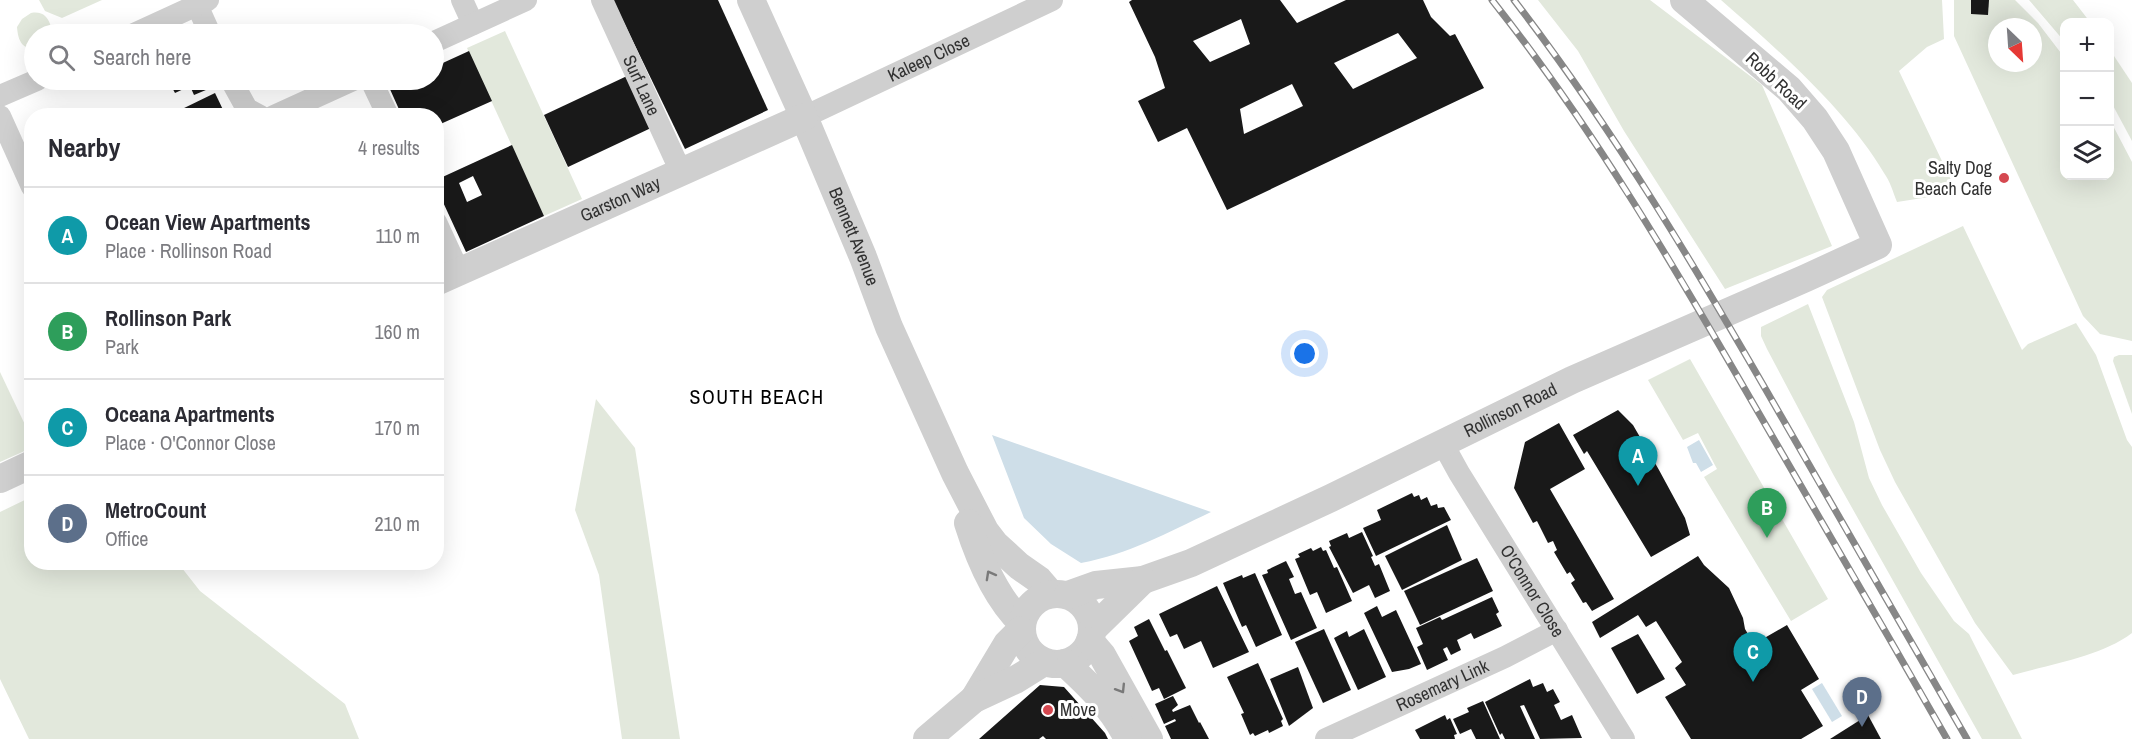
<!DOCTYPE html>
<html lang="en">
<head>
<meta charset="utf-8">
<style>
  body { margin:0; font-family:"Archivo Narrow",sans-serif; background:#f7f7f7; color:#2b2b33 }
  .controls { position:absolute; right:18px; top:18px; display:grid; overflow:hidden; border-radius:12px; box-shadow:0 6px 24px #0002 }
  .controls button { width:54px; height:54px; display:grid; place-items:center; padding:0; border:0; border-bottom:2px solid #e1e1e2; background:#fff; color:#2b2b33; font:30px sans-serif }
  .compass { position:absolute; left:1988px; top:18px; width:54px; height:54px; border-radius:50%; background:#fff; box-shadow:0 6px 24px #0002; rotate:155deg }
  .you { position:absolute; left:1305px; top:354px; width:21px; height:21px; margin:-15px; border:4px solid #fff; border-radius:50%; background:#1a73e8; box-shadow:0 0 0 9px #1a73e833 }
  .badge { display:grid; place-items:center; width:39px; height:39px; border-radius:50%; background:#db2777; color:#fff; font-size:20px; font-weight:700 }
  .pin { position:absolute; translate:-50% -50px; filter:drop-shadow(0 2px 3px #0008) }
  .pin::after { content:''; position:absolute; top:32px; width:21px; height:18px; background:inherit; clip-path:polygon(0 0,100% 0,50% 100%) }
  .list { margin:0; padding:0; list-style:none }
  h2 { display:flex; justify-content:space-between; align-items:center; height:78px; margin:0; padding:0 24px; font-size:26px }
  h2 small { font-size:20px; font-weight:400; color:#7c7c81 }
  .list li { display:grid; grid-template-columns:39px 1fr auto; gap:18px; align-items:center; box-sizing:border-box; height:96px; padding:0 24px; border-top:2px solid #e1e1e2 }
  .list b { display:block; font-size:22px; white-space:nowrap }
  .list p { margin:0; font-size:20px; white-space:nowrap; color:#7c7c81 }
  .list em { font-size:20px; font-style:normal; color:#7c7c81 }
  .icon { flex:none; width:33px; height:33px; fill:none; stroke:currentColor; stroke-width:2; stroke-linecap:round; stroke-linejoin:round }
  .map { position:relative; flex:none; width:2132px; height:739px; overflow:hidden }
  .search { position:absolute; background:#fff; box-shadow:0 6px 24px #0002; left:24px; top:24px; width:420px; height:66px; display:flex; align-items:center; gap:15px; box-sizing:border-box; padding:0 21px; border-radius:33px; color:#7c7c81; font-size:22px }
  .panel { position:absolute; background:#fff; box-shadow:0 6px 24px #0002; left:24px; top:108px; width:420px; height:462px; border-radius:24px }
  .map>svg:first-child { display:block }
  .green { fill:#e2e8dc; fill-rule:evenodd }
  .water { fill:#cedee8 }
  .building { fill:#191919; fill-rule:evenodd }
  .lines { fill:none; stroke-linecap:round; stroke-linejoin:round }
  .minor { stroke:#cfcfcf; stroke-width:22 }
  .tertiary { stroke:#cfcfcf; stroke-width:28 }
  .rail-casing { stroke:#878787; stroke-width:7 }
  .rail { stroke:#fff; stroke-width:4.5; stroke-dasharray:14; stroke-linecap:butt }
  .oneway { stroke:#797979 }
  .poi-dot { fill:#d54850; stroke:#fff; stroke-width:2 }
  .labels { text-anchor:middle; stroke-width:6; stroke-linejoin:round; paint-order:stroke }
  .street-label { font-size:18px; fill:#323232; stroke:#fff }
  .poi-label { font-size:18px; fill:#323232; stroke:#fff; text-anchor:end }
  .neighbourhood-label { font-size:20px; letter-spacing:1.5px; fill:#000; stroke:#fff }
</style>
</head>
<body>
<div class="map">
<svg width="2132" height="739" viewBox="0 0 2132 739">
  <rect width="100%" height="100%" fill="#fff"/>
  <g class="green">
    <path d="M 39,0 L 102,0 L 62,18 L 45,11 Z"/>
    <path d="M 1538,0 L 1650,0 L 1762,85 L 1832,246 L 1725,289 L 1624,131 L 1578,51 Z"/>
    <path d="M 1721,0 L 1942,0 L 1944,39 L 1927,47 L 1899,71 L 1952,182 L 1942,195 L 1897,202 C 1893,192 1890,181 1884,173 C 1847,110 1776,48 1721,0 Z"/>
    <path d="M 1954,0 L 2015,0 L 2038,23 L 2064,57 L 2064,176 L 2110,176 L 2110,120 L 2132,162 L 2132,341 L 2100,334 L 2083,316 L 1954,36 ZM 1997,27 L 2033,27 L 2033,63 L 1997,63 Z"/>
    <path d="M 2029,0 L 2073,0 L 2090,22 L 2064,22 L 2064,41 Z"/>
    <path d="M 31,13 C 42,11 48,16 51,27 L 50,33 L 34,34 L 34,48 C 21,49 18,39 17,27 L 22,19 Z"/>
    <path d="M 505,31 L 582,199 L 544,216 L 467,48 Z"/>
    <path d="M 2110,50 L 2132,83 L 2132,141 L 2110,100 Z"/>
    <path d="M 1963,226 L 2022,350 L 2028,344 L 2076,323 L 2096,355 L 2127,440 L 2132,447 L 2132,633 C 2100,657 2051,664 2013,675 L 1975,623 L 1895,482 L 1880,450 L 1822,297 L 1827,290 Z"/>
    <path d="M 1808,304 L 1854,422 L 1869,478 L 1882,505 L 1921,573 L 1954,621 L 1969,634 L 2022,739 L 1982,739 L 1833,474 L 1767,349 L 1761,336 L 1761,327 Z"/>
    <path d="M 2119,355 L 2132,355 L 2132,414 L 2113,361 L 2114,357 Z"/>
    <path d="M 1690,359 L 1828,599 L 1791,621 L 1704,477 L 1717,469 L 1698,433 L 1683,440 L 1648,380 Z"/>
    <path d="M 0,372 L 28,431 L 29,449 L 0,462 Z"/>
    <path d="M 596,399 L 635,448 L 680,739 L 622,739 L 599,575 L 575,510 Z"/>
    <path d="M 31,497 L 32,562 L 178,563 L 200,591 L 345,704 L 359,739 L 29,739 L 0,679 L 0,512 Z"/>
  </g>
  <g class="water">
    <path d="M 992,435 L 1211,512 C 1167,533 1129,554 1081,563 L 1051,544 L 1024,518 Z"/>
    <path d="M 1699,440 L 1713,465 L 1701,472 L 1696,463 L 1693,463 L 1687,447 Z"/>
    <path d="M 1822,683 L 1842,716 L 1832,722 L 1812,689 Z"/>
  </g>
  <g class="building">
    <path d="M 613,0 L 718,0 L 768,110 L 685,149 Z"/>
    <path d="M 1132,0 L 1280,0 L 1297,23 L 1346,0 L 1423,0 L 1431,17 L 1450,36 L 1455,34 L 1484,88 L 1227,210 L 1187,128 L 1158,142 L 1138,101 L 1165,88 L 1155,57 L 1129,2 ZM 1241,19 L 1250,44 L 1210,62 L 1193,41 ZM 1398,33 L 1417,58 L 1353,89 L 1334,63 ZM 1292,84 L 1303,106 L 1244,134 L 1240,109 Z"/>
    <path d="M 1971,0 L 1989,0 L 1988,15 L 1971,14 Z"/>
    <path d="M 469,51 L 492,101 L 436,126 L 436,116 L 402,116 L 389,87 L 406,80 L 434,80 L 434,67 Z"/>
    <path d="M 627,76 L 651,128 L 568,167 L 544,115 Z"/>
    <path d="M 168,80 L 210,80 L 213,87 L 194,95 L 190,86 L 175,93 Z"/>
    <path d="M 215,93 L 226,116 L 182,116 L 180,110 Z"/>
    <path d="M 512,145 L 544,216 L 466,252 L 436,187 L 436,180 ZM 473,176 L 482,195 L 467,202 L 459,183 Z"/>
    <path d="M 1618,410 L 1633,425 L 1659,470 L 1685,518 L 1690,535 L 1651,557 L 1587,451 L 1584,454 L 1573,435 Z"/>
    <path d="M 1559,423 L 1585,469 L 1550,489 L 1614,599 L 1592,611 L 1586,602 L 1583,603 L 1571,583 L 1575,580 L 1570,572 L 1567,574 L 1554,552 L 1557,550 L 1553,541 L 1548,543 L 1537,521 L 1533,523 L 1514,488 L 1525,442 Z"/>
    <path d="M 1412,493 L 1414,497 L 1419,495 L 1421,500 L 1427,497 L 1431,506 L 1437,504 L 1438,508 L 1444,507 L 1451,520 L 1376,556 L 1363,528 L 1381,520 L 1377,510 Z"/>
    <path d="M 1447,525 L 1462,560 L 1402,590 L 1385,556 Z"/>
    <path d="M 1362,532 L 1373,556 L 1371,557 L 1375,566 L 1379,564 L 1390,591 L 1375,598 L 1369,585 L 1353,593 L 1329,547 L 1331,546 L 1329,541 L 1347,533 L 1349,538 Z"/>
    <path d="M 1321,547 L 1323,551 L 1326,550 L 1334,568 L 1337,567 L 1352,601 L 1326,613 L 1317,592 L 1310,595 L 1295,559 L 1300,557 L 1298,554 L 1311,548 L 1313,551 Z"/>
    <path d="M 1698,556 L 1704,565 L 1729,588 L 1743,618 L 1745,629 L 1754,644 L 1787,625 L 1819,679 L 1801,690 L 1823,726 L 1801,739 L 1691,739 L 1665,697 L 1686,685 L 1675,668 L 1682,662 L 1656,621 L 1646,627 L 1638,615 L 1600,638 L 1592,622 Z"/>
    <path d="M 1477,558 L 1493,591 L 1420,625 L 1404,591 Z"/>
    <path d="M 1286,561 L 1294,577 L 1289,579 L 1295,594 L 1301,592 L 1317,628 L 1291,640 L 1262,575 L 1268,573 L 1267,570 Z"/>
    <path d="M 1255,573 L 1282,635 L 1256,647 L 1246,625 L 1242,627 L 1223,583 L 1242,575 L 1243,578 Z"/>
    <path d="M 1217,586 L 1249,652 L 1213,668 L 1201,641 L 1184,649 L 1177,634 L 1170,637 L 1159,614 Z"/>
    <path d="M 1492,597 L 1499,612 L 1496,614 L 1502,626 L 1474,639 L 1471,633 L 1457,640 L 1461,650 L 1451,655 L 1447,647 L 1443,649 L 1448,660 L 1427,670 L 1417,647 L 1423,644 L 1416,628 L 1440,617 L 1442,620 Z"/>
    <path d="M 1377,606 L 1382,617 L 1396,610 L 1421,664 L 1409,669 L 1392,672 L 1364,613 Z"/>
    <path d="M 1149,619 L 1165,651 L 1167,650 L 1186,688 L 1164,699 L 1159,688 L 1152,691 L 1129,641 L 1138,636 L 1134,627 Z"/>
    <path d="M 1324,629 L 1351,690 L 1323,703 L 1295,642 Z"/>
    <path d="M 1364,629 L 1386,677 L 1358,690 L 1334,638 L 1347,631 L 1349,637 Z"/>
    <path d="M 1638,634 L 1665,679 L 1637,694 L 1611,648 Z"/>
    <path d="M 1258,663 L 1283,719 L 1281,721 L 1283,726 L 1269,733 L 1268,730 L 1255,736 L 1253,733 L 1250,735 L 1241,714 L 1244,713 L 1227,677 Z"/>
    <path d="M 1298,667 L 1313,708 L 1289,726 L 1270,679 Z"/>
    <path d="M 1530,679 L 1533,687 L 1543,683 L 1547,692 L 1553,689 L 1560,702 L 1554,705 L 1561,720 L 1572,715 L 1582,738 L 1540,739 L 1524,705 L 1520,706 L 1535,739 L 1505,739 L 1502,733 L 1500,735 L 1485,702 Z"/>
    <path d="M 1040,685 L 1064,687 L 1105,733 L 1108,739 L 1046,739 L 1043,736 L 1039,739 L 979,739 Z"/>
    <path d="M 1173,696 L 1178,705 L 1172,710 L 1173,712 L 1190,705 L 1199,723 L 1200,722 L 1209,739 L 1171,739 L 1165,726 L 1176,721 L 1175,719 L 1164,724 L 1155,704 Z"/>
    <path d="M 1483,701 L 1500,739 L 1476,739 L 1471,729 L 1460,734 L 1453,719 L 1469,712 L 1467,708 Z"/>
    <path d="M 1445,715 L 1447,720 L 1450,718 L 1457,734 L 1454,735 L 1455,739 L 1420,739 L 1415,730 Z"/>
    <path d="M 1868,715 L 1881,739 L 1830,739 Z"/>
  </g>
  <g class="lines">
    <g class="minor">
      <path d="M 462,0 L 473,24"/>
      <path id="s1" d="M 602,0 L 675,159 L 683,171"/>
      <path d="M 197,5 L 210,34"/>
      <path d="M 134,34 L 208,0"/>
      <path d="M 434,42 L 526,0"/>
      <path d="M 231,80 L 247,109 L 260,116"/>
      <path d="M 371,80 L 388,116"/>
      <path d="M 0,96 L 37,80"/>
      <path d="M 0,116 L 32,187"/>
      <path d="M 274,116 L 353,80"/>
      <path id="s2" d="M 804,117 L 1052,0"/>
      <path d="M 436,222 L 459,272"/>
      <path id="s3" d="M 1443,444 L 1459,473 L 1624,739"/>
      <path id="s4" d="M 1326,739 L 1505,657 L 1557,630"/>
    </g>
    <g class="tertiary">
      <path id="s5" d="M 751,0 L 804,117 L 863,257 L 889,327 L 955,473 L 985,531 L 995,544 L 1019,566 L 1039,580 L 1051,594"/>
      <path id="s6" d="M 436,282 L 804,117"/>
      <path d="M 0,479 L 32,464"/>
      <path d="M 968,523 C 979,558 995,597 1022,623"/>
      <circle cx="1057" cy="629" r="35"/>
      <path id="s7" d="M 1068,595 L 1096,585 L 1143,580 L 1191,563 L 1331,498 L 1572,380 L 1806,278 L 1878,245 L 1836,151 L 1815,119 L 1789,89 L 1684,0"/>
      <path d="M 1093,629 L 1143,580"/>
      <path d="M 1090,641 L 1102,655 L 1149,739"/>
      <path d="M 1065,663 C 1090,686 1113,708 1128,739"/>
      <path d="M 974,699 L 1007,644 L 1021,630"/>
      <path d="M 927,739 L 974,699 L 1015,680 L 1044,662"/>
    </g>
    <defs>
      <g id="rail">
        <path d="M 1492,0 C 1591,125 1671,261 1750,398 C 1816,512 1882,625 1947,739"/>
        <path d="M 1514,0 C 1615,131 1699,273 1781,416 C 1843,524 1905,631 1967,739"/>
      </g>
    </defs>
    <use href="#rail" class="rail-casing"/>
    <use href="#rail" class="rail"/>
  </g>
  <defs><path id="oneway-chevron" d="M-2-3.5L2.5 0L-2 3.5" fill="none" stroke-width="1.6" stroke-linecap="round" stroke-linejoin="round" transform="scale(1.5)"/></defs>
  <g class="oneway">
    <use href="#oneway-chevron" transform="translate(990 575) rotate(-119)"/>
    <use href="#oneway-chevron" transform="translate(1121 689) rotate(58)"/>
  </g>
  <g class="poi-dot">
    <circle cx="2004" cy="178" r="6"/>
    <circle cx="1048" cy="710" r="6"/>
  </g>
  <g class="labels">
    <g class="street-label">
      <text dy="6" stroke="none"><textPath href="#s2" startOffset="138">Kaleep Close</textPath></text>
      <text transform="translate(1776 81) rotate(43)" y="6">Robb Road</text>
      <text dy="6" stroke="none"><textPath href="#s1" startOffset="94">Surf Lane</textPath></text>
      <text dy="6" stroke="none"><textPath href="#s6" startOffset="202">Garston Way</textPath></text>
      <text dy="6" stroke="none"><textPath href="#s5" startOffset="258">Bennett Avenue</textPath></text>
      <text dy="6" stroke="none"><textPath href="#s7" startOffset="482">Rollinson Road</textPath></text>
      <text dy="6" stroke="none"><textPath href="#s3" startOffset="172">O'Connor Close</textPath></text>
      <text dy="6" stroke="none"><textPath href="#s4" startOffset="128">Rosemary Link</textPath></text>
    </g>
    <g class="poi-label">
      <text x="1992" y="174">Salty Dog<tspan x="1992" dy="21">Beach Cafe</tspan></text>
      <text x="1060" y="716" text-anchor="start">Move</text>
    </g>
    <g class="neighbourhood-label">
      <text x="757" y="404">SOUTH BEACH</text>
    </g>
  </g>
</svg>
<div class="controls">
<button>+</button>
<button>−</button>
<button><svg class="icon" aria-label="layers" viewBox="0 0 24 24"><path d="M12 4l9 5-9 5-9-5zM3 14l9 5 9-5"/></svg></button>
</div>
<svg class="compass" viewBox="-18 -18 36 36"><path d="M0-13l5 13h-10z" fill="#e53935"/><path d="M0 13l5-13h-10z" fill="#7c7c81"/></svg>
<div class="you"></div>
<div class="pin badge" style="left:1638px;top:486px;background:#0f9aa8">A</div>
<div class="pin badge" style="left:1767px;top:538px;background:#2e9e5b">B</div>
<div class="pin badge" style="left:1753px;top:682px;background:#0f9aa8">C</div>
<div class="pin badge" style="left:1862px;top:727px;background:#5c6f8a">D</div>
<div class="search"><svg class="icon" aria-label="search" viewBox="0 0 24 24"><circle cx="10" cy="10" r="6"/><path d="M15 15l6 6"/></svg>Search here</div>
<section class="panel">
<h2>Nearby<small>4 results</small></h2>
<ul class="list">
<li><span class="badge" style="background:#0f9aa8">A</span><div><b>Ocean View Apartments</b><p>Place · Rollinson Road</p></div><em>110 m</em></li>
<li><span class="badge" style="background:#2e9e5b">B</span><div><b>Rollinson Park</b><p>Park</p></div><em>160 m</em></li>
<li><span class="badge" style="background:#0f9aa8">C</span><div><b>Oceana Apartments</b><p>Place · O'Connor Close</p></div><em>170 m</em></li>
<li><span class="badge" style="background:#5c6f8a">D</span><div><b>MetroCount</b><p>Office</p></div><em>210 m</em></li>
</ul>
</section>
</div>
</body>
</html>
